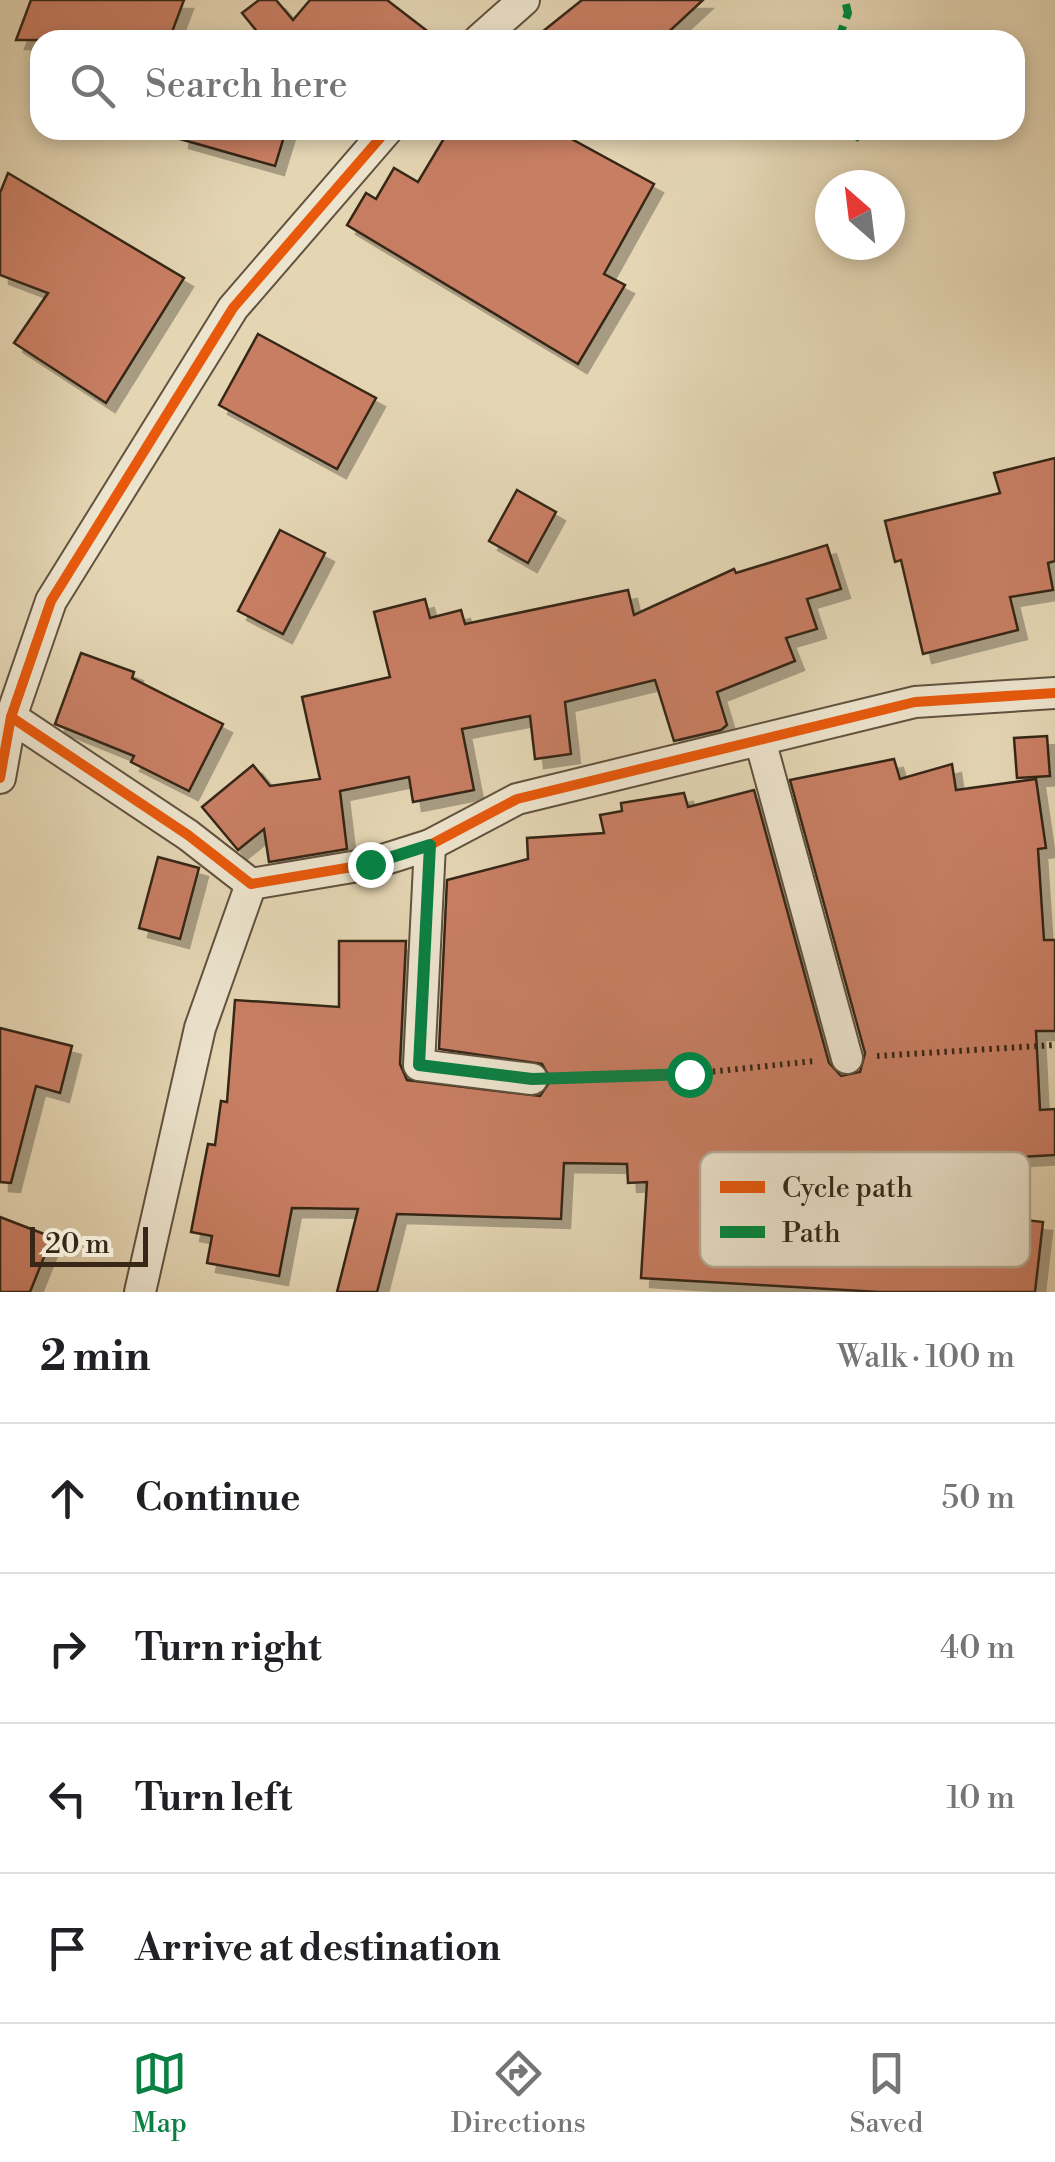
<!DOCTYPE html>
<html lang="en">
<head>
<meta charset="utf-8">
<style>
  body { margin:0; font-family:"Libre Bodoni",serif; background:#f6f6f6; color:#202124 }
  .compass { position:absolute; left:815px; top:170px; width:90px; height:90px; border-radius:50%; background:#fff; box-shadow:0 5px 15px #0003; rotate:332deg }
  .scale { position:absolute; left:30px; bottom:25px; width:118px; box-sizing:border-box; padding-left:10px; border:5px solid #362717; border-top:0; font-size:28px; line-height:35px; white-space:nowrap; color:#362717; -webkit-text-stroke:8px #ede4ce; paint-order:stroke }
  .stop { position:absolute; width:30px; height:30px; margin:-22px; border:8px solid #0b8043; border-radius:50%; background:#fff }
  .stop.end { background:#0b8043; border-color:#fff; box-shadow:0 2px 10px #0008 }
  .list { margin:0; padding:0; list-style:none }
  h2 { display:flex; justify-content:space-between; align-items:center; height:130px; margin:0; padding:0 40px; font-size:42px }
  h2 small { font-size:32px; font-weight:400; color:#757577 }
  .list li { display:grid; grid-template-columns:65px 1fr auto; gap:30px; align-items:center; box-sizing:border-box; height:150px; padding:0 40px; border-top:2px solid #e0e0e0 }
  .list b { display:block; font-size:38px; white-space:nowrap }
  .list em { font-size:32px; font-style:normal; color:#757577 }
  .icon { flex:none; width:55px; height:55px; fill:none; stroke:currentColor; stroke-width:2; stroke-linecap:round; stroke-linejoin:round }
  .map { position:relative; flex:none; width:1055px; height:1292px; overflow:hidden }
  .search { position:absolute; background:#fff; box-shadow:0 5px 15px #0003; left:30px; right:30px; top:30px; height:110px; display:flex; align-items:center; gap:25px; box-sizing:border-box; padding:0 35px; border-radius:30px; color:#757577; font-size:38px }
  .sheet { height:730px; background:#fff }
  nav { display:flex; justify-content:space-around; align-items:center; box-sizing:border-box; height:140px; border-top:2px solid #e0e0e0; background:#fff; font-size:28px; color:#757577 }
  nav a { display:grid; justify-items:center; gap:5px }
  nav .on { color:#0b8043 }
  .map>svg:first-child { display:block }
  .building { fill:#c87e64; stroke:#362717; stroke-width:2.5; filter:url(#shadow) }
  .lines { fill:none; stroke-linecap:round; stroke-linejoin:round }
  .street-casing { stroke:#62523e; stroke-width:34 }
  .path { stroke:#362717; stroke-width:6; stroke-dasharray:2.5 5; stroke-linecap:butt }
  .street { stroke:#ede4ce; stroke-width:30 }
  .quiet { stroke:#00873e; stroke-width:8; stroke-dasharray:15 8; stroke-linecap:butt }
  .cycleway-casing { stroke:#ede4ce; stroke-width:16 }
  .cycleway { stroke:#e8590c; stroke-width:10 }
  .route { stroke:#0b8043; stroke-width:12 }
  .key { fill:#ede4ce; stroke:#b6ab97; stroke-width:2.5 }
  .key-label { font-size:28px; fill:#362717 }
</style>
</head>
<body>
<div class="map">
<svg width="1055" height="1292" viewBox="0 0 1055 1292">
  <defs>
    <filter id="shadow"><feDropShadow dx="9" dy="9" stdDeviation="0" flood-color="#0004"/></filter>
  </defs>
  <rect width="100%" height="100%" fill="#e4d5b3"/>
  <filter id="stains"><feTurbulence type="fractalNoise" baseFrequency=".002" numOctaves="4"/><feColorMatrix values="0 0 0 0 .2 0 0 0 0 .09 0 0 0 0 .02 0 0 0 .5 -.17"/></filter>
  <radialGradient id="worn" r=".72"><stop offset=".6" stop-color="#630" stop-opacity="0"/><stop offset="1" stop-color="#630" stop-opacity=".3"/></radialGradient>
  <g class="building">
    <path d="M 31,0 L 184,0 L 169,40 L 16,40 Z"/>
    <path d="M 259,0 L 276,0 L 293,20 L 310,0 L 387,0 L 439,40 L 264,40 L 242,13 Z"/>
    <path d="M 582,0 L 703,0 L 660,40 L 532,40 Z"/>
    <path d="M 181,130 L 286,130 L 275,166 L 180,139 Z"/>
    <path d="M 449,130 L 555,130 L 654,184 L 604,274 L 625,285 L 578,364 L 347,225 L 366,193 L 376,199 L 394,168 L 418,182 Z"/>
    <path d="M 8,173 L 184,278 L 106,403 L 14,343 L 48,293 L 0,275 L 0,193 Z"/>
    <path d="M 258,334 L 376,398 L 337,469 L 219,405 Z"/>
    <path d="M 1055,458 L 1055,561 L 1048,563 L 1053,590 L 1010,597 L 1018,630 L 923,654 L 901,560 L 895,562 L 885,521 L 1000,493 L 994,473 Z"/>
    <path d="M 517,490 L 556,512 L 528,563 L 489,541 Z"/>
    <path d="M 280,530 L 325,553 L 283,634 L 238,611 Z"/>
    <path d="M 827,545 L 841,589 L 807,599 L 817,629 L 786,638 L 795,661 L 717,692 L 727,725 L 721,730 L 674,741 L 655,680 L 565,702 L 571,754 L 535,759 L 530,716 L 462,729 L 474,790 L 413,802 L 409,777 L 340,791 L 347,849 L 269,862 L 264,829 L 238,850 L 202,807 L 253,765 L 270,786 L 320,779 L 302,697 L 390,677 L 374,612 L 425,599 L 430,618 L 461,610 L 465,624 L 628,590 L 634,615 L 734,569 L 736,573 Z"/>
    <path d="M 81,653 L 134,672 L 132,678 L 223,724 L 189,791 L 131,762 L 134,756 L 55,724 Z"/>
    <path d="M 1047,736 L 1050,776 L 1017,778 L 1014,738 Z"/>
    <path d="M 894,759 L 900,779 L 952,764 L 956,790 L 1036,779 L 1046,848 L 1038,849 L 1044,940 L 1055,940 L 1055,1031 L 1036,1031 L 1040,1110 L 1055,1109 L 1055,1155 L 797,1170 L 796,1194 L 1043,1222 L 1035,1292 L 879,1292 L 641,1278 L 647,1182 L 628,1183 L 627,1164 L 564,1163 L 561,1219 L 397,1214 L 377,1292 L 337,1292 L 358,1209 L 292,1208 L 279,1276 L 207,1263 L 212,1236 L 191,1232 L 208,1144 L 215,1145 L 221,1101 L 227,1102 L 235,1000 L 339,1007 L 339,941 L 406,941 L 400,1064 L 407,1080 L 540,1096 L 551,1080 L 542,1064 L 439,1049 L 447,880 L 528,859 L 527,838 L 604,833 L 600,815 L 622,811 L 621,803 L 684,793 L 688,807 L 754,790 L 829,1063 L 841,1076 L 860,1072 L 865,1053 L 790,780 Z"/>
    <path d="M 158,857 L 199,868 L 180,939 L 139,928 Z"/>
    <path d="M 0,1028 L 72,1046 L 60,1093 L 36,1086 L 11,1183 L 0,1182 Z"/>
    <path d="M 0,1217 L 52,1237 L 30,1292 L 0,1292 Z"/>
  </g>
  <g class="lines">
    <defs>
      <g id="street">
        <path d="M 479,40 L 524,0"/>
        <path d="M 11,717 L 188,835 L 251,884 L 370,864 L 430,845 L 517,799 L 915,702 L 1055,693"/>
        <path d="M 760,740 L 847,1058"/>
        <path d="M 0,778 L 11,717 L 51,601 L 233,308 L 387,130"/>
        <path d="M 430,845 L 419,1065 L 532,1079"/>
        <path d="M 140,1292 L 200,1028 L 251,884"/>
      </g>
    </defs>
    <use href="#street" class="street-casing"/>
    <g class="path">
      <path d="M 877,1056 L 1055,1045"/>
      <path d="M 563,1078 L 689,1074 L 815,1061"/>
    </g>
    <use href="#street" class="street"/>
    <g class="quiet">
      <path d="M 838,40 L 848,13 L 845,0"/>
      <path d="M 848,130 L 863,141"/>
    </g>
    <defs>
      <g id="cycleway">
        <path d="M 11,717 L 188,835 L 251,884 L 370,864 L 430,845 L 517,799 L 915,702 L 1055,693"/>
        <path d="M 0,778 L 11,717 L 51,601 L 233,308 L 387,130"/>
      </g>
    </defs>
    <use href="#cycleway" class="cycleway-casing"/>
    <use href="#cycleway" class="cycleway"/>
  </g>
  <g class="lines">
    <path class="route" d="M 370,864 L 430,845 L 419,1065 L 532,1079 L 689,1074"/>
  </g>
  <rect x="700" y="1152" width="330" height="115" rx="15" class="key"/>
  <rect x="720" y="1181" width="45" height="12" fill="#e8590c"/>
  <rect x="720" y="1226" width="45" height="12" fill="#00873e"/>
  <g class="key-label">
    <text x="782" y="1197">Cycle path</text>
    <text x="782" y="1242">Path</text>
  </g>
  <rect width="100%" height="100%" filter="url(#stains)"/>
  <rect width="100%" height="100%" fill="url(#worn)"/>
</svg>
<svg class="compass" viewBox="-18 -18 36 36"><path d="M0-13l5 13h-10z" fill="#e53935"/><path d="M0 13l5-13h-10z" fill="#757577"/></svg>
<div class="scale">20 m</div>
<div class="stop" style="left:689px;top:1074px"></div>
<div class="stop end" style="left:370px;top:864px"></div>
<div class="search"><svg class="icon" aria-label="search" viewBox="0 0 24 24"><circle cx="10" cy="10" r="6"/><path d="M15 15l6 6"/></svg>Search here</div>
</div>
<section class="sheet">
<h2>2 min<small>Walk · 100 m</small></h2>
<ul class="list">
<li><svg class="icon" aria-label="ahead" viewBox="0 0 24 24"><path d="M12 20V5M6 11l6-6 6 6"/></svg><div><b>Continue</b></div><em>50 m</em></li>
<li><svg class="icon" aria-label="right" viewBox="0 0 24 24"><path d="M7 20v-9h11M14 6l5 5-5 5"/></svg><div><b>Turn right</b></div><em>40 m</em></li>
<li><svg class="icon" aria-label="left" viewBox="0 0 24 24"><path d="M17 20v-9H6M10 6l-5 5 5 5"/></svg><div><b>Turn left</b></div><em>10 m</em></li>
<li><svg class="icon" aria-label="arrive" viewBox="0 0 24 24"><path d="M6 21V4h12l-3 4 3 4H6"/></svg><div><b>Arrive at destination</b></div></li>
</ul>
</section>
<nav>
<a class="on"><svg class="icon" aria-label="map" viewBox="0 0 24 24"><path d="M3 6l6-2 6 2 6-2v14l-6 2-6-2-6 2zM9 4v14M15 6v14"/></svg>Map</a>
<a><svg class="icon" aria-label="directions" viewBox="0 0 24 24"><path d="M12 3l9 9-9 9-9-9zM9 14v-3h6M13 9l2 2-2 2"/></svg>Directions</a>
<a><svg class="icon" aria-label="saved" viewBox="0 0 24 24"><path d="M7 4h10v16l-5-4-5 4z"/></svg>Saved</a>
</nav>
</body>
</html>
